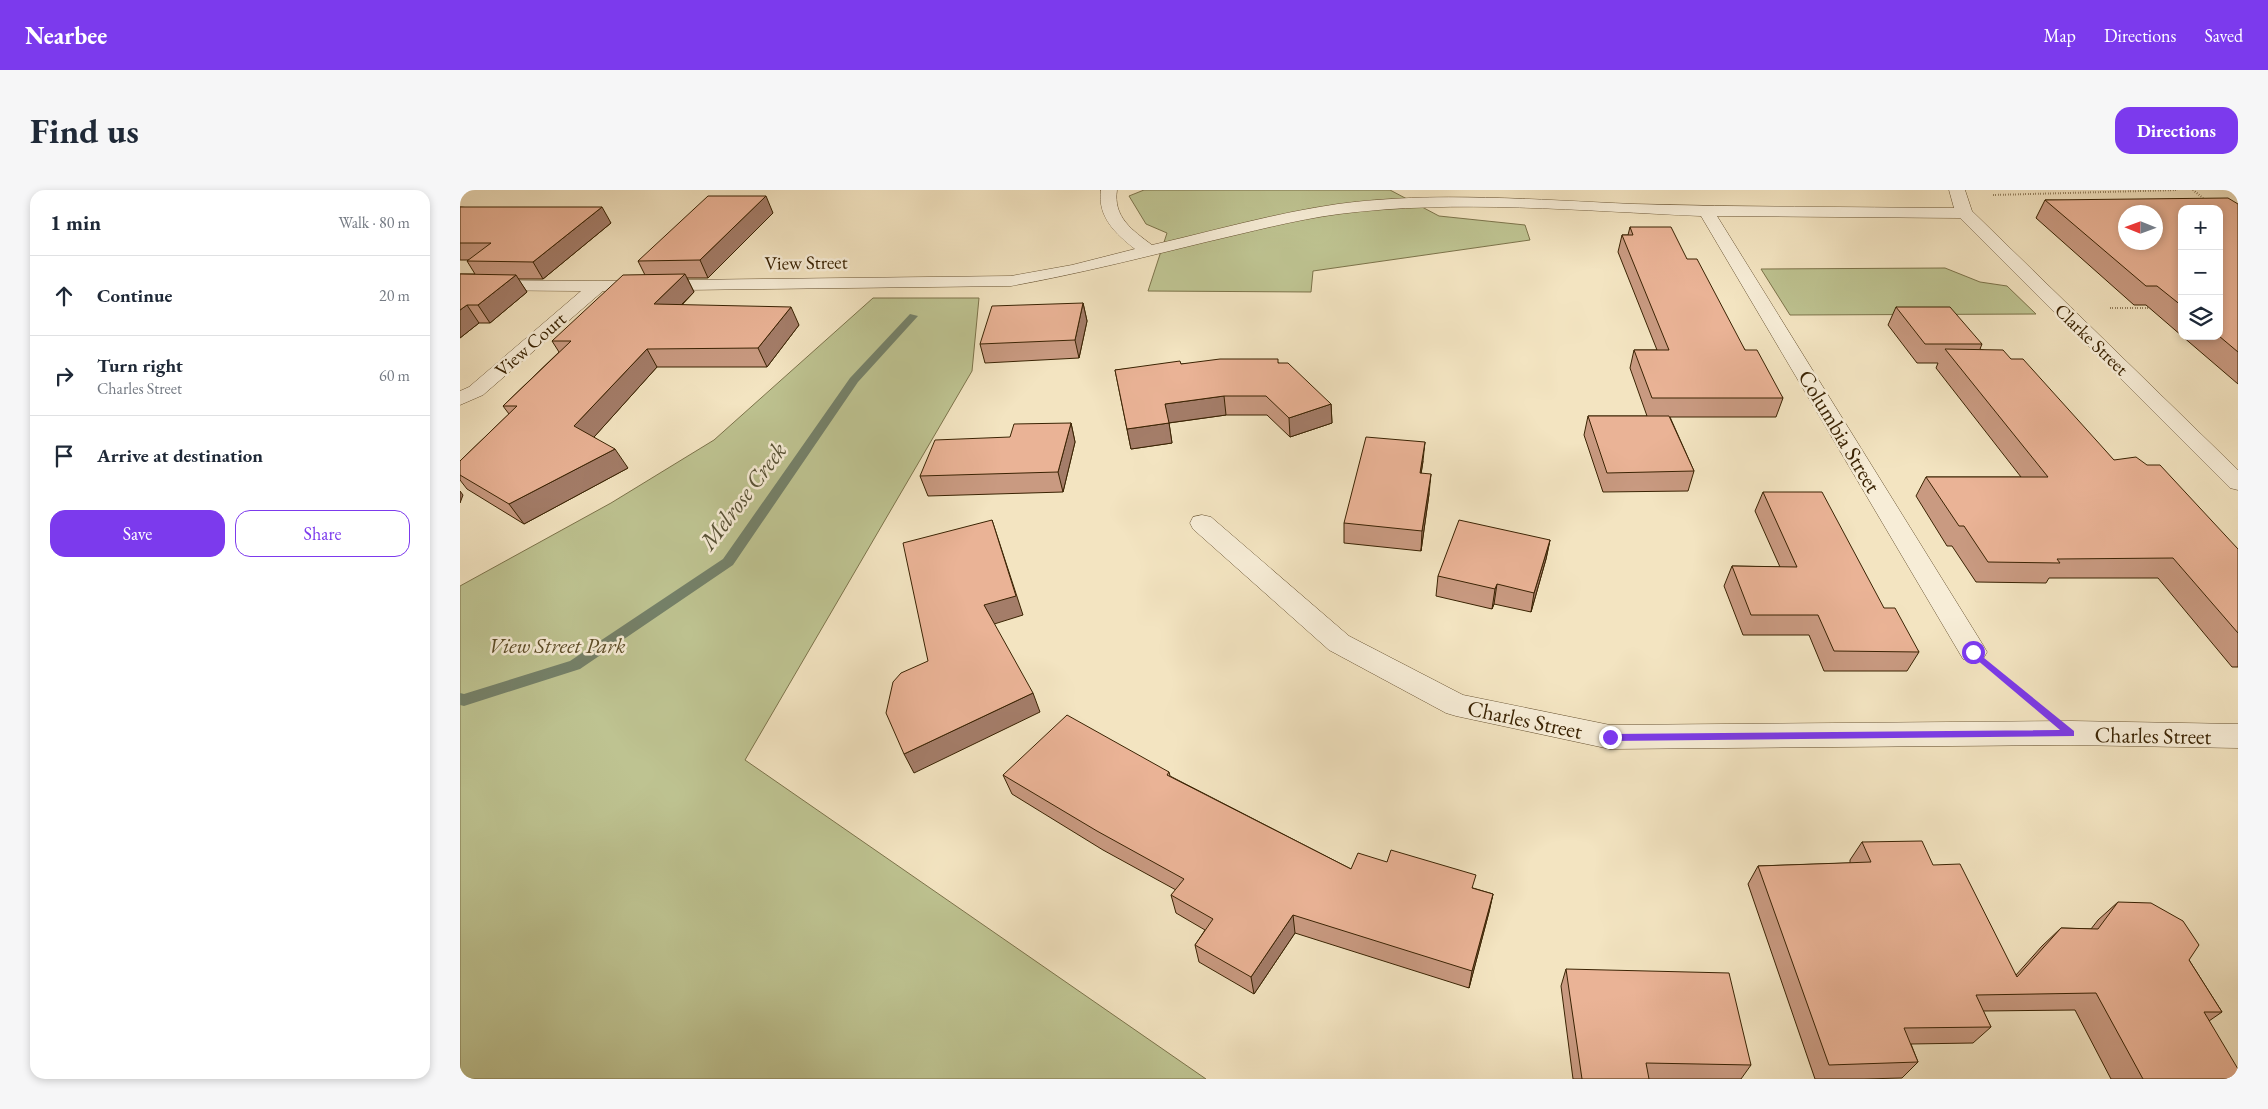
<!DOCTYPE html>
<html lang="en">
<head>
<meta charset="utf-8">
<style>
  body { margin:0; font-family:"EB Garamond",serif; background:#f6f6f7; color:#1f2937 }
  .controls { position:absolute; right:15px; top:15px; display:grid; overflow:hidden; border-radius:10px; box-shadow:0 2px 8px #0003 }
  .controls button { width:45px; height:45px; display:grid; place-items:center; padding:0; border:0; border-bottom:1px solid #e0e1e3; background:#fff; color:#1f2937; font:25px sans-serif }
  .compass { position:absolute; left:1658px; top:15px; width:45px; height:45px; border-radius:50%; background:#fff; box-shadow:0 2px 8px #0003; rotate:271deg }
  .stop { position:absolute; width:15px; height:15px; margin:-11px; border:4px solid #7c3aed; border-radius:50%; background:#fff }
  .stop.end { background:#7c3aed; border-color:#fff; box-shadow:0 1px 5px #0008 }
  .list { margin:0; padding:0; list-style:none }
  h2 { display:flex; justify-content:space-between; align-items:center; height:65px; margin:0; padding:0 20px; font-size:21px }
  h2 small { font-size:16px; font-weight:400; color:#747a83 }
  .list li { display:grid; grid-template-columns:32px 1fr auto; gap:15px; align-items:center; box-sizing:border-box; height:80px; padding:0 20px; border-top:1px solid #e0e1e3 }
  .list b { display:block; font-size:19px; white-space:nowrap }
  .list p { margin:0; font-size:16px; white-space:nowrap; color:#747a83 }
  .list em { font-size:16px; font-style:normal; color:#747a83 }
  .actions { display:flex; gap:10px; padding:15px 20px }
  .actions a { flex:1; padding:11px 0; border:1px solid #7c3aed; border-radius:15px; text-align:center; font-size:18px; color:#7c3aed }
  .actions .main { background:#7c3aed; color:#fff }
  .icon { flex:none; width:28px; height:28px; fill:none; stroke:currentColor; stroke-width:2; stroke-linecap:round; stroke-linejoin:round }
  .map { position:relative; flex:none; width:1778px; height:889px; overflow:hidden; border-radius:15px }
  header { display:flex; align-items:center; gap:30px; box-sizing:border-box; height:70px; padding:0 25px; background:#7c3aed; color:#fff }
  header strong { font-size:24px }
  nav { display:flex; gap:28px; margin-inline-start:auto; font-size:18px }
  .intro { display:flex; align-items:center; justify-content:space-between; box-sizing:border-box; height:120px; padding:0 30px }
  h1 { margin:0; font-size:35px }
  .button { padding:12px 22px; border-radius:15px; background:#7c3aed; color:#fff; font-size:18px; font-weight:700 }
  main { display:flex; gap:30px; padding:0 30px }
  aside { flex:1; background:#fff; border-radius:15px; box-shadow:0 2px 8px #0003 }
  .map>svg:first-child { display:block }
  .green { fill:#bec391; stroke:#7c734a }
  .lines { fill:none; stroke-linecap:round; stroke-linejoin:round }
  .stream { fill:#758169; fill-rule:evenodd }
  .street-casing { stroke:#685332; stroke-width:1 }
  .path-far1 { stroke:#3a2303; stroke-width:2; stroke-dasharray:0.5 2; stroke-linecap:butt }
  .path { stroke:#3a2303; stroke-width:3; stroke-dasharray:1 2.5; stroke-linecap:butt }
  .street { fill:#f7edd7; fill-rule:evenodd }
  .wall { fill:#c99a81; stroke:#3a2303 }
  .shaded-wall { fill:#a47d69; stroke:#3a2303 }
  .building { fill:#eab396; stroke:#3a2303; fill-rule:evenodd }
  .route { fill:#7c3aed }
  .labels { text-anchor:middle; stroke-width:5; stroke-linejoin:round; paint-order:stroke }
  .far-street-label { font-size:19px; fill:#3a2303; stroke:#f7edd7 }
  .street-label { font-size:22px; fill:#3a2303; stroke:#f7edd7 }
  .park-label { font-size:22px; font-style:italic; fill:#5b4b26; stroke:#f7edd7 }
  .water-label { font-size:24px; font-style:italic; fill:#585236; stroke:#f7edd7 }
</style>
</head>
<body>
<header>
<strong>Nearbee</strong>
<nav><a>Map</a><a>Directions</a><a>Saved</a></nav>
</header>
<div class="intro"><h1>Find us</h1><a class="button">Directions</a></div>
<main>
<aside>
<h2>1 min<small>Walk · 80 m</small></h2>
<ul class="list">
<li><svg class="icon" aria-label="ahead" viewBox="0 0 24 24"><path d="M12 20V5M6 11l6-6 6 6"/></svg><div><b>Continue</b></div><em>20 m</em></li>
<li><svg class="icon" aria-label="right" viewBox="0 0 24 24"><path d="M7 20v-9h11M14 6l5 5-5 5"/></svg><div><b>Turn right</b><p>Charles Street</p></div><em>60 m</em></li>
<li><svg class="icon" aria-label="arrive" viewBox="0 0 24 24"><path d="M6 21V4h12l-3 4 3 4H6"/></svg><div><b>Arrive at destination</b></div></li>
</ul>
<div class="actions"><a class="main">Save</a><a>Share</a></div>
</aside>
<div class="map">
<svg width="1778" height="889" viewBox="0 0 1778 889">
  <rect width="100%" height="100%" fill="#f3e4c1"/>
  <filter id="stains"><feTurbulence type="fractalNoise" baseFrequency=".004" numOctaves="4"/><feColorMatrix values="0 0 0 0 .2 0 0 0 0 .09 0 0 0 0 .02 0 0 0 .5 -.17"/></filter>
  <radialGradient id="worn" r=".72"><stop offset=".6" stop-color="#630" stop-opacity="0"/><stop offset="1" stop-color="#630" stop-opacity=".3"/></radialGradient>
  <g class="green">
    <path d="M 684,0 L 930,0 L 979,26 L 1065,35 L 1070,50 L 853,81 L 851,102 L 688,101 L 707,43 L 686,34 L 669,6 Z"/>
    <path d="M 1485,78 L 1520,92 L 1547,96 L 1576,124 L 1330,125 L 1301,79 Z"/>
    <path d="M 413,108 L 519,108 L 512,181 L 285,570 L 746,889 L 0,889 L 0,396 L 151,313 L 254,250 Z"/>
  </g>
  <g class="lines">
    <path class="stream" d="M 450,124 L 458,126 L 398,192 L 273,375 L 120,479 L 4,516 L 0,515 L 0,503 L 4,504 L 110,471 L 263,369 L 390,188 Z"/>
    <defs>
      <g id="street">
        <path d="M 641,0 L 657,0 C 653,27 672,40 692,55 C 753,41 815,23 878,14 C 975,1 1076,10 1174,14 C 1281,17 1388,17 1494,18 L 1489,0 L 1505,0 L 1512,21 L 1778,280 L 1778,300 L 1770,298 L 1500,28 L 1257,26 L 1523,455 L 1527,462 L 1523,469 L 1513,472 L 1503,469 L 1241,26 C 1123,21 995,9 879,24 C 834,30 790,42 746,52 C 681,68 617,84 551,96 L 143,101 L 23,205 L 0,215 L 0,201 L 9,197 L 121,101 L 0,100 L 0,90 L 138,91 L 551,86 L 612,75 L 675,59 C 656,44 637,27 641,0 Z"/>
        <path d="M 742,325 L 751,327 L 889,446 L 1003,505 L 1150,535 L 1611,531 L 1778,534 L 1778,558 L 1611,555 L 1150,559 L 996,526 L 986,523 L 869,460 L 733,339 L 730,333 L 733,327 Z"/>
      </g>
    </defs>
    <use href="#street" class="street-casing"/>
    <g class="path-far1">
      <path d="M 1733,0 L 1743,8"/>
      <path d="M 1533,5 L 1718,0"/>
      <path d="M 1650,118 L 1691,118"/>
    </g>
    <path class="path" d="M 1541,485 L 1565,505"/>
    <use href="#street" class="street"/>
  </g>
  <g class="wall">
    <path d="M 1585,10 L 1778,14 L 1778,194 L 1722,146 L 1759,146 L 1722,19 L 1722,146 L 1686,115 L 1674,115 L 1576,28 Z"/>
    <path d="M 0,17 L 151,33 L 83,89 L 58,89 L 67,102 L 30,133 L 19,133 L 0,148 L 0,84 L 15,84 L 7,71 L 9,70 L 0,70 Z"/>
    <path d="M 313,23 L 248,88 L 227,88 L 234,102 L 222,115 L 339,135 L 307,177 L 197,177 L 134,247 L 168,278 L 64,334 L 7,299 L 0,290 L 0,271 L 49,224 L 43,216 L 99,162 L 92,151 L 185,85 L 178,71 Z"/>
    <path d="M 1170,37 L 1227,69 L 1285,160 L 1323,208 L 1316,227 L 1210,227 L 1234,281 L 1228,301 L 1143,302 L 1124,245 L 1128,226 L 1187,226 L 1170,178 L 1174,160 L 1197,160 L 1158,62 L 1162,45 L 1168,45 Z"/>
    <path d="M 623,113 L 627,131 L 619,168 L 525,173 L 520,154 Z"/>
    <path d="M 1436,117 L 1522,154 L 1520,159 L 1551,169 L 1654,270 L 1778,359 L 1778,477 L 1772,477 L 1698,388 L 1589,388 L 1586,393 L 1516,392 L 1492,356 L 1487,356 L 1456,306 L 1466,287 L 1561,287 L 1476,178 L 1478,173 L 1457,173 L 1428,135 Z"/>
    <path d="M 819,173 L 871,214 L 872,233 L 830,247 L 807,225 L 766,225 L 709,233 L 712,253 L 671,259 L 655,180 L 721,174 Z"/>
    <path d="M 611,233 L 615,252 L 603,302 L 468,306 L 460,286 Z"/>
    <path d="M 963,271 L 961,284 L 969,304 L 961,361 L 884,353 L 884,333 Z"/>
    <path d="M 1303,302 L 1424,418 L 1459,462 L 1447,481 L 1364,481 L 1349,445 L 1283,445 L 1264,396 L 1272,376 L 1320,377 L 1295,321 Z"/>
    <path d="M 1090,350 L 1086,369 L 1071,422 L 1034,414 L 1032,419 L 976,406 L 978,386 Z"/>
    <path d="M 709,582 L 710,586 L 891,679 L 1013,698 L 1033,704 L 1029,722 L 1009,798 L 835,743 L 794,804 L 739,772 L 735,755 L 745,740 L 716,723 L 711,705 L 716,700 L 643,660 L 552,604 L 543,585 Z"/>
    <path d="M 1402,652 L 1473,675 L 1556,785 L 1582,756 L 1601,738 L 1631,739 L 1638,730 L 1658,712 L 1729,770 L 1762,822 L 1749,831 L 1778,889 L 1651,889 L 1615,820 L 1523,821 L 1531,837 L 1513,853 L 1451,854 L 1458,872 L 1442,888 L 1404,889 L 1355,889 L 1288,694 L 1298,676 L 1390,673 L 1390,670 Z"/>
    <path d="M 1106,779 L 1291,875 L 1281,889 L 1113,889 L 1101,796 Z"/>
  </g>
  <g class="shaded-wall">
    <path d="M 306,6 L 313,23 L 248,88 L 240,70 Z"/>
    <path d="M 142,17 L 151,33 L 83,89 L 73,72 Z"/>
    <path d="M 225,84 L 234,102 L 204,132 L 194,114 Z"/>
    <path d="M 56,85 L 67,102 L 30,133 L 18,115 Z"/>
    <path d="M 623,113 L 627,131 L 619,168 L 615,150 Z"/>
    <path d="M 7,115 L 19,133 L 0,148 L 0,120 Z"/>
    <path d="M 331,117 L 339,135 L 307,177 L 298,158 Z"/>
    <path d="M 187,159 L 197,177 L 126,256 L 114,236 Z"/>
    <path d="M 764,206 L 766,225 L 708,233 L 705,214 Z"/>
    <path d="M 871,214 L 872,233 L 830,247 L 829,228 Z"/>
    <path d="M 611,233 L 615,252 L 603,302 L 598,282 Z"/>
    <path d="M 709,233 L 712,253 L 671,259 L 667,239 Z"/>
    <path d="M 965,252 L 963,271 L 958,303 L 960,283 Z"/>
    <path d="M 155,259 L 168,278 L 64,334 L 49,314 Z"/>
    <path d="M 971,284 L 969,304 L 961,361 L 962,341 Z"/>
    <path d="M 0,301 L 3,305 L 0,313 Z"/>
    <path d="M 532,330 L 563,425 L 531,435 L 524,415 Z"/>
    <path d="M 1090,350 L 1086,369 L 1071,422 L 1074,403 Z"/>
    <path d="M 1037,394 L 1034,414 L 1032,419 L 1035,399 Z"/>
    <path d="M 573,503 L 580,522 L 454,583 L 444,564 Z"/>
    <path d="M 1033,704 L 1029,722 L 1009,798 L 1012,781 Z"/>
    <path d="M 833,725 L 835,743 L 794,804 L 791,787 Z"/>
  </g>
  <g class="building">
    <path d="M 248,6 L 306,6 L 240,70 L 178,71 Z"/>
    <path d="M 1768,8 L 1778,14 L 1778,162 L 1759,146 L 1759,19 L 1722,19 L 1722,116 L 1697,96 L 1686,96 L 1585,10 ZM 1666,22 L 1696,22 L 1696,52 L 1666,52 Z"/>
    <path d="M 0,17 L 142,17 L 73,72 L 7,71 L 31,53 L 0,53 Z"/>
    <path d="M 1170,37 L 1211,37 L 1227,69 L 1237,69 L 1285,160 L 1297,160 L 1323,208 L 1192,208 L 1174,160 L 1209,160 L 1162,45 L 1173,45 Z"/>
    <path d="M 0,84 L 56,85 L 18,115 L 7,115 L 0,120 Z"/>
    <path d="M 225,84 L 194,114 L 331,117 L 298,158 L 187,159 L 114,236 L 155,259 L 49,314 L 0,285 L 0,271 L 57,216 L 43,216 L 111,151 L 92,151 L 163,85 Z"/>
    <path d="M 623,113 L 615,150 L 520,154 L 532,116 Z"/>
    <path d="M 1436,117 L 1490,117 L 1522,154 L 1465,154 Z"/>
    <path d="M 1485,159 L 1543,160 L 1551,169 L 1563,169 L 1654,270 L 1676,267 L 1687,275 L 1700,275 L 1778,359 L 1778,443 L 1713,368 L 1597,369 L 1600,373 L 1528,372 L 1504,336 L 1499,336 L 1466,287 L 1588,287 Z"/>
    <path d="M 760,169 L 818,169 L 818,173 L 828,173 L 871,214 L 829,228 L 806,206 L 764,206 L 705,214 L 709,233 L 667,239 L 655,180 L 720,171 L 721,174 Z"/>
    <path d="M 1128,226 L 1209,226 L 1234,281 L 1147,283 Z"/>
    <path d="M 611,233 L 598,282 L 460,286 L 475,250 L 550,247 L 554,234 Z"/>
    <path d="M 906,247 L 965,252 L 960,283 L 971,284 L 962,341 L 884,333 Z"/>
    <path d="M 1303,302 L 1362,302 L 1424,418 L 1435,418 L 1459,462 L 1374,461 L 1358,425 L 1291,425 L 1272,376 L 1337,377 Z"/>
    <path d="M 532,330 L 556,406 L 524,415 L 573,503 L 444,564 L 426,523 L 433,492 L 441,483 L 468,471 L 443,353 Z"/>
    <path d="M 999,330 L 1090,350 L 1074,403 L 1037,394 L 1035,399 L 978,386 Z"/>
    <path d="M 607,525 L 709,582 L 707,585 L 891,679 L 898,663 L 927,672 L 931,660 L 1016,685 L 1012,698 L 1033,704 L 1012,781 L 833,725 L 791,787 L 735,755 L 753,729 L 711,705 L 724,689 L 637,641 L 543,585 Z"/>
    <path d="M 1462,651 L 1473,675 L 1500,674 L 1557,787 L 1601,738 L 1638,739 L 1658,712 L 1691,713 L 1723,731 L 1739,755 L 1729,770 L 1762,822 L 1744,822 L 1778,879 L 1778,889 L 1683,889 L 1636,803 L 1516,805 L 1531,837 L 1444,838 L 1458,872 L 1369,875 L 1298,676 L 1411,672 L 1402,652 Z"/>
    <path d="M 1106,779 L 1269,783 L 1291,875 L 1186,873 L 1189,889 L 1122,889 Z"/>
  </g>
  <path class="route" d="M 1513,459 L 1614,541 L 1614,546 L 1150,551 L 1146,547 L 1150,544 L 1600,540 L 1510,464 L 1510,460 Z"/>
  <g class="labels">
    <g class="far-street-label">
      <text transform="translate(346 72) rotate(-1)" y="7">View Street</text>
      <text transform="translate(1632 149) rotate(44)" y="7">Clarke Street</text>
      <text transform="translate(70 154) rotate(-41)" y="7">View Court</text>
    </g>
    <g class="street-label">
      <text transform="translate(1380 241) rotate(59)" y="8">Columbia Street</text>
      <text transform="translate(1065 529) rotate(12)" y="8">Charles Street</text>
      <text transform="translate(1693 545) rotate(1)" y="8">Charles Street</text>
    </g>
    <g class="park-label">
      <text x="97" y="463">View Street Park</text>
    </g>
    <g class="water-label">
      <text transform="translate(283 306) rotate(-53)" y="8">Melrose Creek</text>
    </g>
  </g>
  <rect width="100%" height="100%" filter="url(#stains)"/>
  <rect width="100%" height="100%" fill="url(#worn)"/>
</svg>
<div class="controls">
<button>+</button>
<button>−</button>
<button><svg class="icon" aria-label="layers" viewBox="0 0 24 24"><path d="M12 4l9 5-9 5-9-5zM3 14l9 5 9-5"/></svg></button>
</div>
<svg class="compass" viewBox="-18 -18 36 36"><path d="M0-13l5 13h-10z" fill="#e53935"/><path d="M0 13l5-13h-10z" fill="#747a83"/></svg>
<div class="stop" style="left:1513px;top:462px"></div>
<div class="stop end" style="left:1150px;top:547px"></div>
</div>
</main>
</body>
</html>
